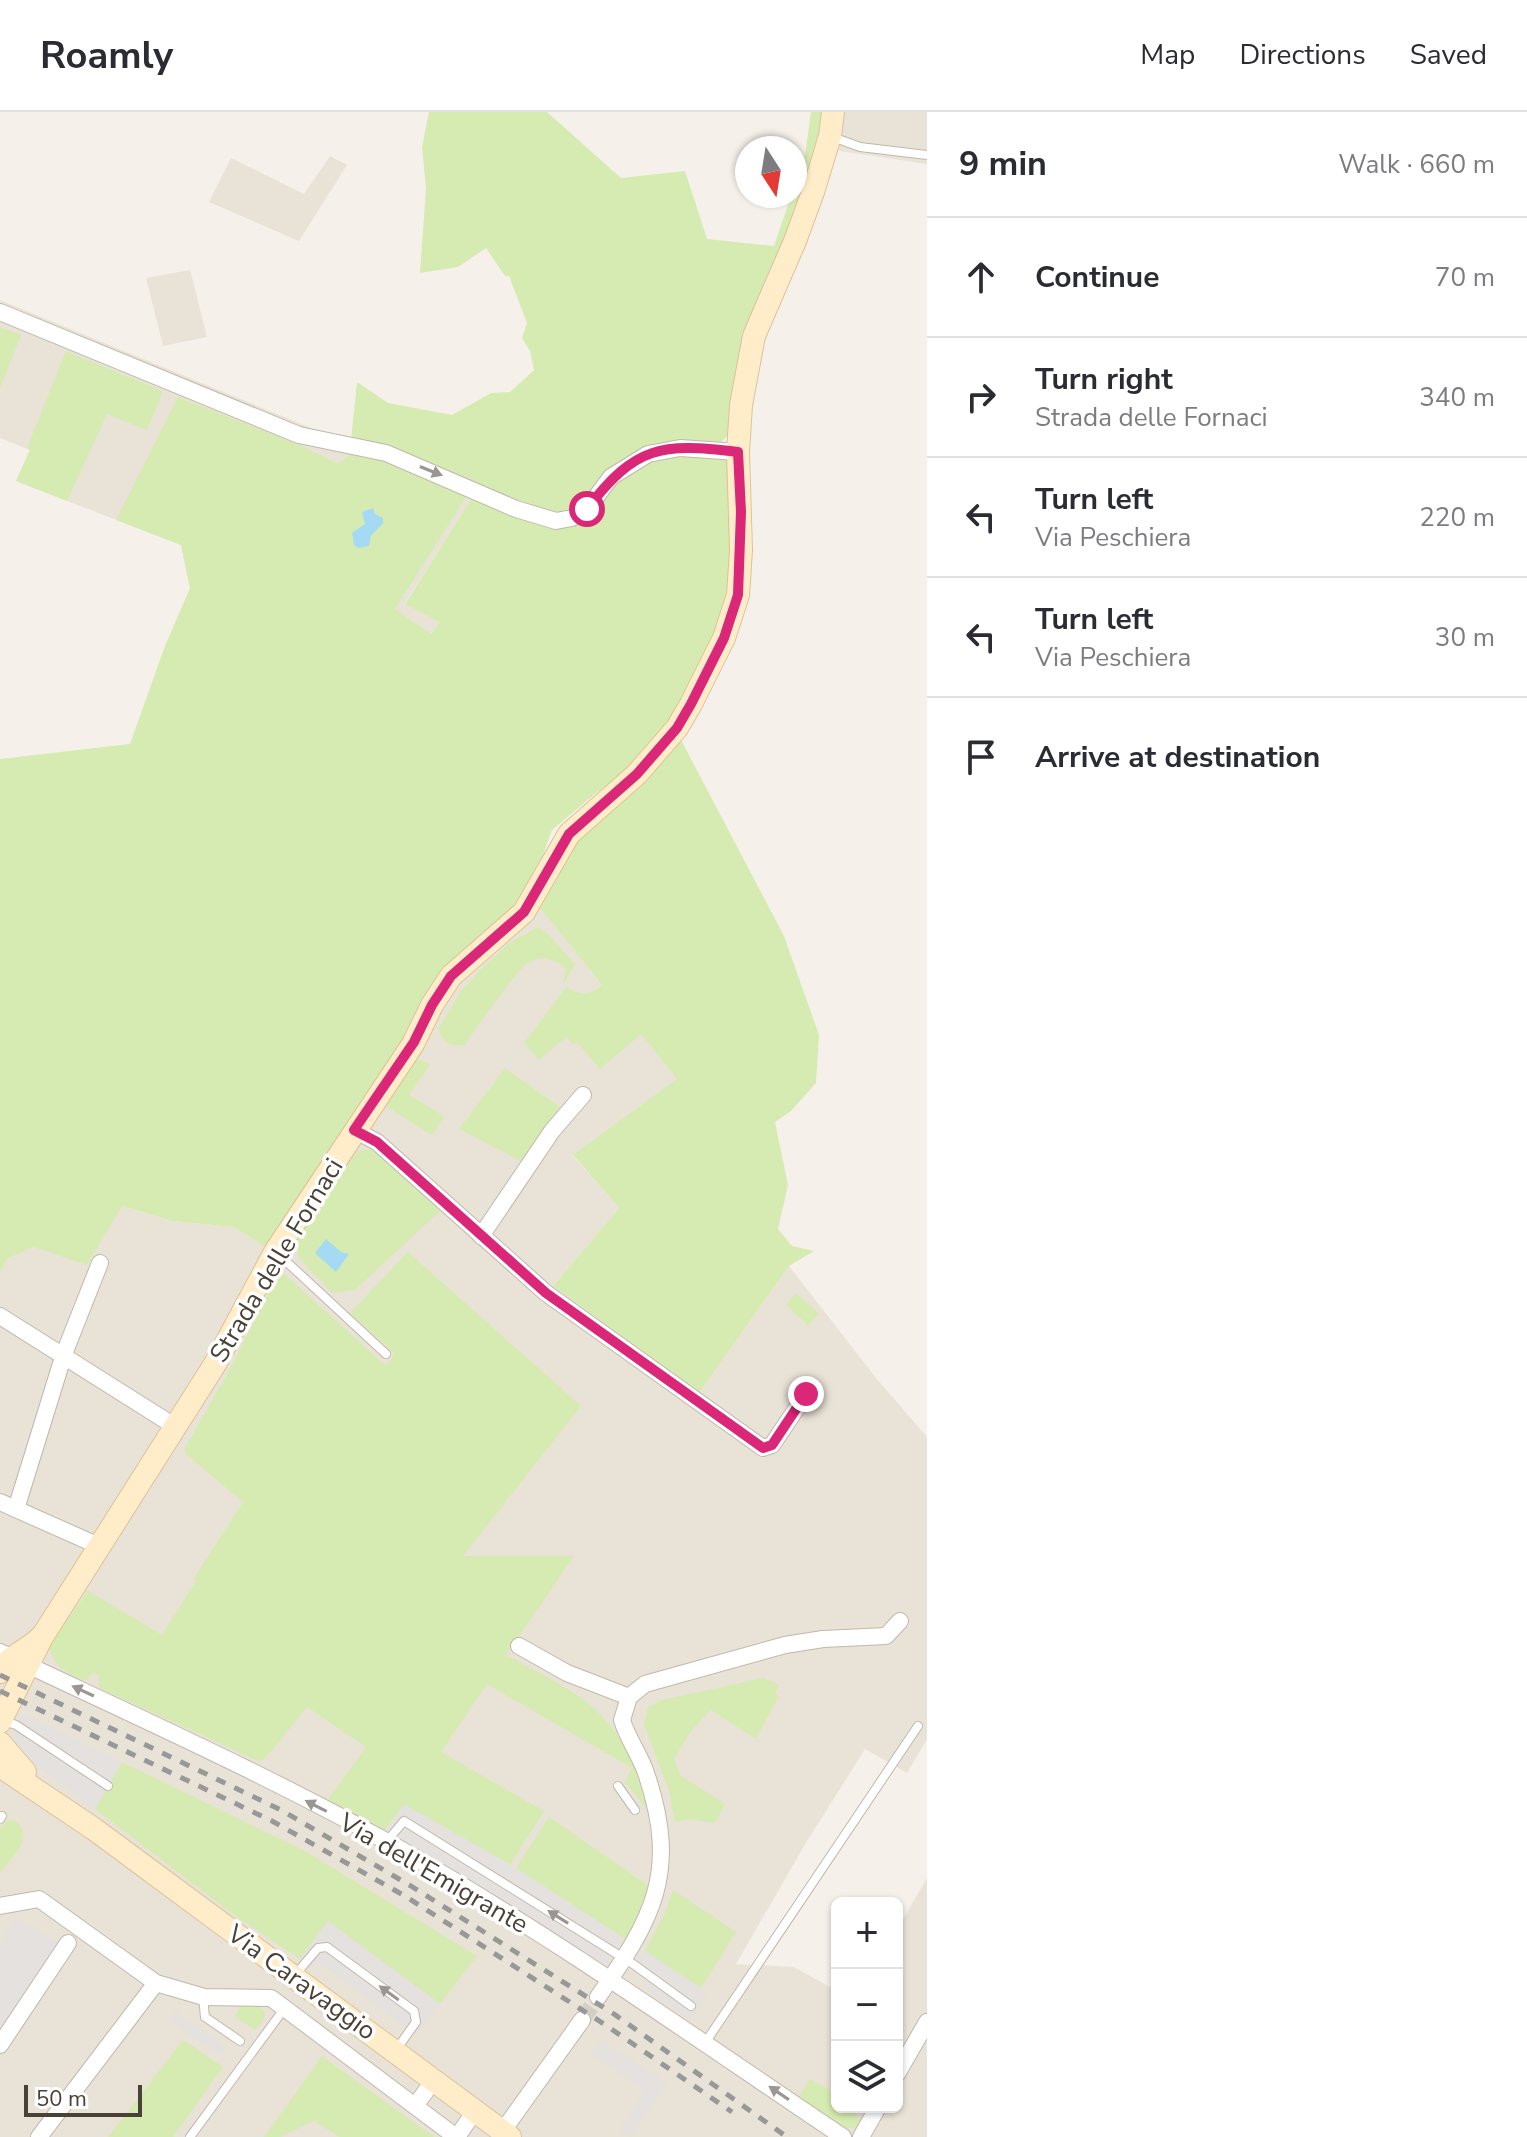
<!DOCTYPE html>
<html lang="en">
<head>
<meta charset="utf-8">
<style>
  body { margin:0; font-family:"Nunito Sans",sans-serif; background:#f7f7f7; color:#2b2b33 }
  .controls { position:absolute; right:24px; bottom:24px; display:grid; overflow:hidden; border-radius:12px; box-shadow:0 2px 6px #0004 }
  .controls button { width:72px; height:72px; display:grid; place-items:center; padding:0; border:0; border-bottom:2px solid #e1e1e2; background:#fff; color:#2b2b33; font:40px sans-serif }
  .compass { position:absolute; left:735px; top:24px; width:72px; height:72px; border-radius:50%; background:#fff; box-shadow:0 2px 6px #0004; rotate:168deg }
  .scale { position:absolute; left:24px; bottom:20px; width:118px; box-sizing:border-box; padding-left:8px; border:4px solid #4a4137; border-top:0; font-size:22px; line-height:28px; white-space:nowrap; color:#4a4137; -webkit-text-stroke:6px #fff; paint-order:stroke }
  .stop { position:absolute; width:24px; height:24px; margin:-18px; border:6px solid #db2777; border-radius:50%; background:#fff }
  .stop.end { background:#db2777; border-color:#fff; box-shadow:0 2px 8px #0008 }
  .list { margin:0; padding:0; list-style:none }
  h2 { display:flex; justify-content:space-between; align-items:center; height:104px; margin:0; padding:0 32px; font-size:34px }
  h2 small { font-size:26px; font-weight:400; color:#7c7c81 }
  .list li { display:grid; grid-template-columns:52px 1fr auto; gap:24px; align-items:center; box-sizing:border-box; height:120px; padding:0 32px; border-top:2px solid #e1e1e2 }
  .list b { display:block; font-size:30px; white-space:nowrap }
  .list p { margin:0; font-size:26px; white-space:nowrap; color:#7c7c81 }
  .list em { font-size:26px; font-style:normal; color:#7c7c81 }
  .icon { flex:none; width:44px; height:44px; fill:none; stroke:currentColor; stroke-width:2; stroke-linecap:round; stroke-linejoin:round }
  .map { position:relative; flex:none; width:927px; height:2025px; overflow:hidden }
  header { display:flex; align-items:center; gap:48px; box-sizing:border-box; height:112px; padding:0 40px; background:#fff; border-bottom:2px solid #e1e1e2 }
  header strong { font-size:38px }
  nav { display:flex; gap:44px; margin-inline-start:auto; font-size:28px }
  main { display:flex }
  aside { flex:1; background:#fff }
  .map>svg:first-child { display:block }
  .residential { fill:#e9e2d7 }
  .green { fill:#d6ebb1 }
  .parking { fill:#e4e1de }
  .water { fill:#a4daf3 }
  .lines { fill:none; stroke-linecap:round; stroke-linejoin:round }
  .street-tunnel { stroke:#d3cec6; stroke-width:16; stroke-dasharray:16 8; stroke-linecap:butt }
  .lane-casing { stroke:#c1b8ab; stroke-width:10 }
  .street-casing { stroke:#c1b8ab; stroke-width:18 }
  .secondary-casing { stroke:#dac39a; stroke-width:24 }
  .lane { stroke:#fff; stroke-width:8 }
  .street { stroke:#fff; stroke-width:16 }
  .secondary { stroke:#ffedca; stroke-width:22 }
  .rail { stroke:#989898; stroke-width:5; stroke-dasharray:10 10; stroke-linecap:butt }
  .oneway { fill:#9b9691 }
  .route { stroke:#db2777; stroke-width:10 }
  .labels { text-anchor:middle; stroke-width:7; stroke-linejoin:round; paint-order:stroke }
  .street-label { font-size:26px; fill:#4a4137; stroke:#fff }
</style>
</head>
<body>
<header>
<strong>Roamly</strong>
<nav><a>Map</a><a>Directions</a><a>Saved</a></nav>
</header>
<main>
<div class="map">
<svg width="927" height="2025" viewBox="0 0 927 2025">
  <rect width="100%" height="100%" fill="#f5f1ea"/>
  <g class="residential">
    <path d="M 826,0 L 927,0 L 927,52 L 840,39 L 824,20 Z"/>
    <path d="M 330,44 L 347,53 L 299,129 L 209,90 L 231,46 L 304,82 Z"/>
    <path d="M 190,158 L 207,225 L 163,234 L 146,166 Z"/>
    <path d="M 0,188 L 328,323 L 476,379 L 405,491 L 441,510 L 380,578 L 190,476 L 181,433 L 16,369 L 30,338 L 0,326 Z"/>
    <path d="M 533,787 L 678,968 L 573,1044 L 619,1096 L 553,1174 L 699,1281 L 789,1154 L 876,1266 L 927,1325 L 927,1627 L 907,1661 L 865,1637 L 804,1734 L 736,1852 L 794,1855 L 837,1879 L 837,1995 L 897,1995 L 897,1818 L 927,1766 L 927,2025 L 0,2025 L 0,1162 L 7,1147 L 122,1094 L 172,1109 L 233,1115 L 269,1136 L 451,864 Z"/>
  </g>
  <g class="green">
    <path d="M 429,0 L 547,0 L 621,66 L 685,59 L 707,127 L 774,134 L 791,84 L 795,84 L 795,72 L 805,43 L 811,0 L 826,0 L 729,322 L 717,334 L 738,340 L 733,483 L 673,613 L 631,656 L 596,681 L 552,718 L 530,779 L 424,896 L 351,1004 L 275,1140 L 233,1115 L 172,1109 L 122,1094 L 87,1153 L 34,1135 L 7,1147 L 0,1162 L 0,647 L 130,632 L 165,534 L 190,476 L 181,433 L 116,408 L 178,285 L 302,334 L 338,352 L 355,339 L 468,382 L 395,497 L 431,522 L 440,510 L 405,492 L 476,379 L 351,328 L 357,270 L 388,291 L 452,303 L 491,281 L 510,280 L 534,258 L 530,239 L 522,226 L 527,211 L 509,164 L 505,164 L 486,136 L 458,155 L 420,161 L 426,76 L 422,35 Z"/>
    <path d="M 0,215 L 21,223 L 0,276 Z"/>
    <path d="M 66,239 L 163,279 L 147,318 L 107,302 L 67,389 L 16,369 L 30,338 L 27,336 Z"/>
    <path d="M 679,624 L 784,824 L 819,923 L 816,971 L 791,999 L 775,1010 L 788,1073 L 778,1117 L 792,1134 L 814,1139 L 789,1154 L 699,1281 L 553,1174 L 619,1096 L 573,1043 L 677,967 L 641,922 L 600,957 L 577,930 L 573,932 L 566,925 L 539,948 L 524,931 L 566,875 C 580,884 589,884 602,873 L 536,791 L 581,718 Z"/>
    <path d="M 538,815 L 548,822 L 575,852 L 563,873 L 566,856 C 555,846 539,843 526,852 C 518,858 469,925 465,933 C 451,935 443,931 438,917 L 461,879 L 480,858 L 509,831 Z"/>
    <path d="M 417,946 L 430,953 L 409,983 L 444,1004 L 432,1023 L 387,995 L 390,983 Z"/>
    <path d="M 505,956 L 560,995 L 525,1051 L 459,1017 Z"/>
    <path d="M 372,1037 L 381,1040 L 441,1098 L 355,1178 L 332,1181 L 299,1146 L 296,1131 L 354,1043 L 361,1038 Z"/>
    <path d="M 408,1140 L 581,1294 L 463,1444 L 574,1444 L 506,1543 C 588,1587 624,1601 647,1697 L 625,1670 L 632,1656 L 487,1572 L 441,1640 L 544,1699 L 510,1753 L 404,1693 L 385,1718 L 328,1688 L 366,1635 L 307,1595 L 265,1647 L 258,1649 L 99,1576 L 99,1563 L 94,1561 L 85,1569 C 68,1563 52,1553 49,1534 L 88,1479 L 162,1523 L 196,1469 L 194,1466 L 243,1390 L 186,1342 L 185,1336 L 225,1266 L 280,1158 L 386,1254 L 395,1242 L 350,1201 Z"/>
    <path d="M 796,1181 L 819,1202 L 808,1213 L 786,1193 Z"/>
    <path d="M 764,1566 L 779,1573 L 775,1581 L 779,1584 L 756,1627 L 711,1598 L 691,1619 L 674,1647 L 680,1663 L 725,1692 L 715,1711 L 689,1707 L 675,1710 L 669,1679 L 644,1612 L 648,1595 L 662,1588 Z"/>
    <path d="M 122,1650 L 305,1739 L 477,1844 L 440,1892 L 328,1809 L 300,1847 L 238,1806 L 95,1697 Z"/>
    <path d="M 549,1705 L 649,1774 L 638,1808 L 625,1827 L 516,1756 Z"/>
    <path d="M 10,1708 L 15,1708 C 35,1727 12,1745 0,1761 L 0,1717 L 3,1711 Z"/>
    <path d="M 673,1778 L 736,1820 L 701,1876 L 645,1839 L 666,1799 Z"/>
    <path d="M 242,1893 L 258,1893 L 265,1900 L 264,1907 L 255,1918 L 234,1904 Z"/>
    <path d="M 183,1928 L 223,1955 L 173,2025 L 108,2025 Z"/>
    <path d="M 322,1944 L 434,2025 L 340,2025 L 314,2009 L 280,2025 L 264,2025 Z"/>
    <path d="M 810,1967 L 837,1982 L 837,1995 L 860,1995 L 855,2004 L 861,2008 L 854,2016 L 842,2017 L 798,1987 Z"/>
  </g>
  <g class="parking">
    <path d="M 21,1601 L 122,1650 L 95,1697 L 24,1644 L 14,1626 Z"/>
    <path d="M 404,1692 L 516,1756 L 623,1826 L 605,1854 L 385,1718 Z"/>
    <path d="M 16,1806 L 58,1831 L 0,1920 L 0,1831 Z"/>
    <path d="M 328,1809 L 440,1892 L 416,1923 L 319,1850 L 312,1856 L 300,1847 Z"/>
    <path d="M 645,1839 L 707,1881 L 690,1909 L 647,1878 L 642,1864 L 631,1857 Z"/>
    <path d="M 175,1900 L 226,1935 L 220,1943 L 169,1908 Z"/>
    <path d="M 601,1928 L 666,1971 L 631,2025 L 620,2018 L 646,1978 L 592,1942 Z"/>
  </g>
  <g class="water">
    <path d="M 373,396 L 375,402 L 383,406 L 383,411 L 371,424 L 369,434 L 358,436 L 354,433 L 352,421 L 365,412 L 362,400 Z"/>
    <path d="M 326,1127 L 341,1140 L 349,1142 L 336,1160 L 315,1141 Z"/>
  </g>
  <g class="lines">
    <path class="street-tunnel" d="M 582,1908 L 598,1885"/>
    <defs>
      <g id="lane">
        <path d="M 830,24 L 860,35 L 927,43"/>
        <path d="M 276,1140 L 386,1242"/>
        <path d="M 2,1608 L 16,1613 L 108,1674"/>
        <path d="M 618,1674 L 635,1698"/>
        <path d="M 0,1707 L 2,1704"/>
        <path d="M 386,1730 L 404,1709 L 633,1852 L 691,1894"/>
        <path d="M 295,1863 L 318,1836 L 327,1835 L 414,1899 L 416,1910 L 396,1938"/>
        <path d="M 203,1885 L 205,1905 L 240,1929"/>
        <path d="M 705,1931 L 918,1614"/>
        <path d="M 190,2025 L 284,1897"/>
      </g>
      <g id="street">
        <path d="M 0,200 L 299,323 L 386,341 L 516,397 L 556,409 L 572,406 L 587,397 L 611,365 L 648,342 L 680,336 L 738,340"/>
        <path d="M 354,1018 L 377,1030 L 546,1181 L 763,1336 L 772,1333 L 811,1275"/>
        <path d="M 481,1124 L 552,1019 L 583,983"/>
        <path d="M 0,1204 L 176,1315"/>
        <path d="M 0,1390 L 99,1434"/>
        <path d="M 16,1397 L 64,1242 L 100,1151"/>
        <path d="M 519,1534 L 567,1561 L 629,1585"/>
        <path d="M 0,1540 C 135,1604 272,1665 402,1738 C 554,1825 697,1927 843,2025"/>
        <path d="M 0,1794 L 39,1787 L 156,1871 L 204,1885 L 271,1886 L 456,2025"/>
        <path d="M 598,1885 C 653,1806 679,1761 647,1664 C 641,1644 628,1628 622,1608 L 629,1585 L 645,1572 L 785,1533 L 823,1527 L 886,1524 L 900,1509"/>
        <path d="M 0,1933 L 68,1831"/>
        <path d="M 897,1962 L 927,1910"/>
        <path d="M 415,1994 L 434,1968"/>
        <path d="M 502,2020 L 582,1908"/>
        <path d="M 39,2025 L 156,1871"/>
        <path d="M 457,2025 L 475,1999"/>
        <path d="M 861,2025 L 878,1995"/>
      </g>
      <g id="secondary">
        <path d="M 0,1560 C 8,1544 29,1538 41,1525"/>
        <path d="M 0,1610 L 42,1525 L 215,1252 L 275,1140 L 413,932 L 432,893 L 451,864 L 524,800 L 569,722 L 637,662 L 677,616 L 691,592 L 724,526 L 738,483 L 741,438 L 738,340 L 741,293 L 754,224 L 795,129 L 813,80 L 830,24 L 833,0"/>
        <path d="M 0,1631 L 25,1660"/>
        <path d="M 0,1654 L 94,1717 L 510,2025"/>
      </g>
    </defs>
    <use href="#lane" class="lane-casing"/>
    <use href="#street" class="street-casing"/>
    <use href="#secondary" class="secondary-casing"/>
    <use href="#lane" class="lane"/>
    <use href="#street" class="street"/>
    <use href="#secondary" class="secondary"/>
    <g class="rail">
      <path d="M 0,1563 L 281,1698 L 411,1774 L 614,1902 L 787,2025"/>
      <path d="M 0,1579 L 272,1709 L 405,1784 L 607,1914 L 732,2000"/>
    </g>
  </g>
  <defs><path id="oneway-solid" d="M-6-.8H1V-3.2L6.5 0L1 3.2V.8H-6Z" transform="scale(2)"/></defs>
  <g class="oneway">
    <use href="#oneway-solid" transform="translate(431 359) rotate(22)"/>
    <use href="#oneway-solid" transform="translate(83 1579) rotate(-155)"/>
    <use href="#oneway-solid" transform="translate(316 1694) rotate(-153)"/>
    <use href="#oneway-solid" transform="translate(558 1805) rotate(-148)"/>
    <use href="#oneway-solid" transform="translate(389 1881) rotate(-144)"/>
    <use href="#oneway-solid" transform="translate(779 1981) rotate(-146)"/>
  </g>
  <g class="lines">
    <path class="route" d="M 587,397 C 636,333 661,331 738,340 L 741,400 L 738,483 L 724,526 L 691,592 L 677,616 L 637,662 L 569,722 L 524,800 L 451,864 L 432,893 L 414,930 L 354,1018 L 377,1030 L 546,1181 L 763,1336 L 772,1333 L 806,1282"/>
  </g>
  <g class="labels">
    <g class="street-label">
      <text transform="translate(276 1148) rotate(-59)" y="9">Strada delle Fornaci</text>
      <text transform="translate(434 1761) rotate(30)" y="9">Via dell'Emigrante</text>
      <text transform="translate(302 1870) rotate(36)" y="9">Via Caravaggio</text>
    </g>
  </g>
</svg>
<div class="controls">
<button>+</button>
<button>−</button>
<button><svg class="icon" aria-label="layers" viewBox="0 0 24 24"><path d="M12 4l9 5-9 5-9-5zM3 14l9 5 9-5"/></svg></button>
</div>
<svg class="compass" viewBox="-18 -18 36 36"><path d="M0-13l5 13h-10z" fill="#e53935"/><path d="M0 13l5-13h-10z" fill="#7c7c81"/></svg>
<div class="scale">50 m</div>
<div class="stop" style="left:587px;top:397px"></div>
<div class="stop end" style="left:806px;top:1282px"></div>
</div>
<aside>
<h2>9 min<small>Walk · 660 m</small></h2>
<ul class="list">
<li><svg class="icon" aria-label="ahead" viewBox="0 0 24 24"><path d="M12 20V5M6 11l6-6 6 6"/></svg><div><b>Continue</b></div><em>70 m</em></li>
<li><svg class="icon" aria-label="right" viewBox="0 0 24 24"><path d="M7 20v-9h11M14 6l5 5-5 5"/></svg><div><b>Turn right</b><p>Strada delle Fornaci</p></div><em>340 m</em></li>
<li><svg class="icon" aria-label="left" viewBox="0 0 24 24"><path d="M17 20v-9H6M10 6l-5 5 5 5"/></svg><div><b>Turn left</b><p>Via Peschiera</p></div><em>220 m</em></li>
<li><svg class="icon" aria-label="left" viewBox="0 0 24 24"><path d="M17 20v-9H6M10 6l-5 5 5 5"/></svg><div><b>Turn left</b><p>Via Peschiera</p></div><em>30 m</em></li>
<li><svg class="icon" aria-label="arrive" viewBox="0 0 24 24"><path d="M6 21V4h12l-3 4 3 4H6"/></svg><div><b>Arrive at destination</b></div></li>
</ul>
</aside>
</main>
</body>
</html>
